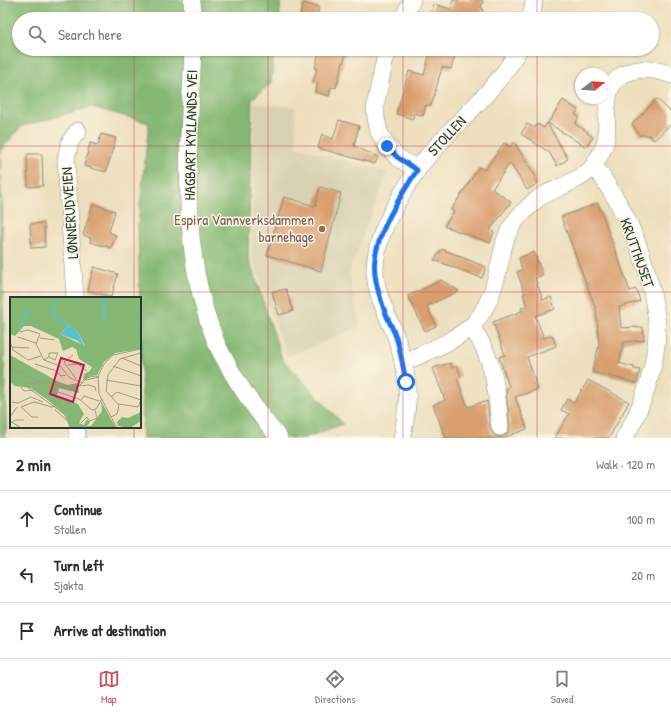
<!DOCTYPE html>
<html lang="en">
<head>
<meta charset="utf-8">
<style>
  body { margin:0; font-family:"Patrick Hand",sans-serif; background:#f7f7f7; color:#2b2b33 }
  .compass { position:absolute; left:575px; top:68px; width:36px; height:36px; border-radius:50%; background:#fff; box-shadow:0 1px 3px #0004; rotate:73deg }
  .stop { position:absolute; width:12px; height:12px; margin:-9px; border:3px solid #1a73e8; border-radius:50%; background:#fff }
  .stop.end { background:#1a73e8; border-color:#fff; box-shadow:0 1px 4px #0008 }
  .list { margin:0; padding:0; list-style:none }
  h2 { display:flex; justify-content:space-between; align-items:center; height:52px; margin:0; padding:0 16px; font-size:17px }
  h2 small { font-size:13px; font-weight:400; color:#7c7c81 }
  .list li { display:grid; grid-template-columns:26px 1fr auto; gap:12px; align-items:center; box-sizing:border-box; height:56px; padding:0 16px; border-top:1px solid #e1e1e2 }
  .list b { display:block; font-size:15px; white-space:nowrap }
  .list p { margin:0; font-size:13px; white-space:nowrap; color:#7c7c81 }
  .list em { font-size:13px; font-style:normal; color:#7c7c81 }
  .icon { flex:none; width:22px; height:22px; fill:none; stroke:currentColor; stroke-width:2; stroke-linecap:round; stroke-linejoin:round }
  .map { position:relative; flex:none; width:671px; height:438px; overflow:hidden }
  .search { position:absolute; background:#fff; box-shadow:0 1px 3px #0004; left:12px; right:12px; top:12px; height:44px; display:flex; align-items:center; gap:10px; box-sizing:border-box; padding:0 14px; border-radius:22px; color:#7c7c81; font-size:15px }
  .sheet { height:220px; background:#fff }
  nav { display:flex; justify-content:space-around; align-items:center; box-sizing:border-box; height:56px; border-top:1px solid #e1e1e2; background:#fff; font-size:11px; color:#7c7c81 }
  nav a { display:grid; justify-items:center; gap:2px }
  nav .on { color:#d1495b }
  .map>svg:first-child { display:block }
  .built { fill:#d9d2b2 }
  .forest { fill:#84b772; stroke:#527a53 }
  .building { fill:#d99e6d }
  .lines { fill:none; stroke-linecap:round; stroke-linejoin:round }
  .minor-casing { stroke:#868e78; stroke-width:18 }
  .minor { stroke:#fff; stroke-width:17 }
  .route { stroke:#1a73e8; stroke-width:5 }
  .grid { fill:none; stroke:#d1495b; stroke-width:1; stroke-opacity:0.55 }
  .education-dot { fill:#8d6e63; stroke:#fcf5e5; stroke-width:1.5 }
  .labels { text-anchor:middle; stroke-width:3; stroke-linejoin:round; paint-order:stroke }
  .street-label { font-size:15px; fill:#1f3d34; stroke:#fcf5e5 }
  .education-label { font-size:15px; fill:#785e54; stroke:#fcf5e5; text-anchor:end }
  .inset-river { fill:none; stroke:#56c1d1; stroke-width:2 }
  .inset-road { fill:none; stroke:#9b9e86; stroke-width:1 }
  .view { fill:#c2185b; fill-opacity:0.15; stroke:#c2185b; stroke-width:2 }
  .inset-edge { fill:none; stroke:#1f3d34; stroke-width:2 }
</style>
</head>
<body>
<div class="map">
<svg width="671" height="438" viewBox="0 0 671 438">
  <rect width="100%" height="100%" fill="#fcf5e5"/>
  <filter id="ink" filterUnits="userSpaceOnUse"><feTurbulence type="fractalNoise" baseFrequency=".025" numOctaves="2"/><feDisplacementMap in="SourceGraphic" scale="8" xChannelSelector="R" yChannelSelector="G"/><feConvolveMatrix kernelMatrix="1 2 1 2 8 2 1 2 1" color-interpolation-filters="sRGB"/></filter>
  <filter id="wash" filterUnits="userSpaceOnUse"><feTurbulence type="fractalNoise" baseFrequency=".012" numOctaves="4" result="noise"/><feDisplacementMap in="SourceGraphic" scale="16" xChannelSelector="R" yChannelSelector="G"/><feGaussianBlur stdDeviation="0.9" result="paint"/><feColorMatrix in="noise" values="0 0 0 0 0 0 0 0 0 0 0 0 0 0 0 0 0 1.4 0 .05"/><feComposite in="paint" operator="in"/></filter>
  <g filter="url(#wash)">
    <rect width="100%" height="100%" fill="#eddfbd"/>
    <path class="built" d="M 254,103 L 295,107 L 297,147 L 388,172 L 349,272 L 360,327 L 287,357 L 252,257 Z"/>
    <path class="forest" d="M 0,0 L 281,0 L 279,19 L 19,19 L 19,49 L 275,49 L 271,83 L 252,99 L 248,256 L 282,359 L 343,424 L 304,438 L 143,438 L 138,224 L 149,123 L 92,107 L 22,126 L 0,151 L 6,429 L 4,438 L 0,438 Z"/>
    <g id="blocks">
      <g class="building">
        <path d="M 453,0 L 483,0 L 481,8 L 483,9 L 480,19 L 460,19 L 450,16 L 449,19 L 440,19 L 430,16 L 434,4 L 451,9 Z"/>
        <path d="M 303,3 L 319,7 L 316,19 L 299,19 Z"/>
        <path d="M 323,49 L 347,49 L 336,88 L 331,87 L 329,96 L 315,92 L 318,83 L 313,82 L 317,68 L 315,68 L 319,53 L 321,54 Z"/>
        <path d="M 431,49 L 457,49 L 451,69 L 442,67 L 431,106 L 426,105 L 423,116 L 414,113 L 413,119 L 396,114 L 409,71 L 424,75 Z"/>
        <path d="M 657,99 L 671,112 L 671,124 L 654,140 L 649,135 L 639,135 L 632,124 Z"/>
        <path d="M 563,100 L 578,110 L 575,114 L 579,117 L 575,124 L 588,132 L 587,133 L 593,137 L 586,147 L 548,123 Z"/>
        <path d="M 339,120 L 359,126 L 354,146 L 378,157 L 375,164 L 318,148 L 322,134 L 333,139 Z"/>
        <path d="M 547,123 L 568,159 L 557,166 L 549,152 L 521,134 L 527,124 L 535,128 L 537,124 L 544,128 Z"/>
        <path d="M 101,134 L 116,138 L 106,172 L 84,166 L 90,143 L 98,145 Z"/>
        <path d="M 514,142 L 536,177 L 534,178 L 538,183 L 527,190 L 510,163 L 492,189 L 511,202 L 490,230 L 494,232 L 490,243 L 444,226 L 454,212 L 451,210 L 479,167 L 485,170 L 504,143 L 510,147 Z"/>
        <path d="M 27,154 L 42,154 L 43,186 L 28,187 Z"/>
        <path d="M 320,187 L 341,193 L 321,271 L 267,255 L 284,197 L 315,206 Z"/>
        <path d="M 598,203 L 630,291 L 636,289 L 640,301 L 619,307 L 621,328 L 636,327 L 636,328 L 643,327 L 644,340 L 624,342 L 619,363 L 634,367 L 634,369 L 640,370 L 637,383 L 592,372 L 599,345 L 596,309 L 561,217 Z"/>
        <path d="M 93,204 L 115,211 L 109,232 L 116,235 L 111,248 L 90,242 L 91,238 L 83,235 Z"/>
        <path d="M 44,223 L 45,247 L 31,248 L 30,224 Z"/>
        <path d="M 442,249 L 486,267 L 482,278 L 434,260 Z"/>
        <path d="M 534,252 L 543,275 L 535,278 L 543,300 L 551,297 L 555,309 L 535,316 L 544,338 L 552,335 L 556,346 L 527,357 L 538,389 L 515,397 L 527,429 L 503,438 L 446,438 L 433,405 L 445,400 L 433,368 L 450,363 L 452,368 L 457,366 L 461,377 L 457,379 L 468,407 L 482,402 L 482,403 L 487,401 L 490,428 L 492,432 L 495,436 L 500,437 L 505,435 L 509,432 L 510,426 L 506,388 L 509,387 L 499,357 L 505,355 L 493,322 L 522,311 L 521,308 L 527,306 L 523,294 L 525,294 L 517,272 L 522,270 L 519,258 Z"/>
        <path d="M 94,267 L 118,274 L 111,297 L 88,290 Z"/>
        <path d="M 441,280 L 459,291 L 427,306 L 436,326 L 425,331 L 408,296 Z"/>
        <path d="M 286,289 L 293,311 L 279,315 L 272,292 Z"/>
        <path d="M 588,380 L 629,402 L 609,438 L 555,438 L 569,414 L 561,410 L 567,399 L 574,403 Z"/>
      </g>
    </g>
  </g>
  <g filter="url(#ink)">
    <use href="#blocks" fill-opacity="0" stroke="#868e78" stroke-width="1"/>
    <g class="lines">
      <defs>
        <g id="minor">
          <path d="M 192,0 L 193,19"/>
          <path d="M 403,19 L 412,0"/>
          <path d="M 530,19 L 533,9 L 534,0"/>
          <path d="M 193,49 C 189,145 178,248 215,339 C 217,346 221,352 224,358 C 239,387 258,413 279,438"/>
          <path d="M 389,49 L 385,59 L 375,106 L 376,118 L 379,132 L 387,146 L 397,157 L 417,170"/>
          <path d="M 594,166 C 622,203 642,247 652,292 C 654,304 657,316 657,328 C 657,364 643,408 624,438"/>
          <path d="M 75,298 L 66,160 C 69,146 68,142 78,131"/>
          <path d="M 471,327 C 494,356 497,390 500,427"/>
          <path d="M 403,363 C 424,353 451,343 469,328 C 484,316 493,292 497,275 C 504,249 502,235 521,214 C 528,207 534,201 542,196 C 556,188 585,179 594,165 C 598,159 602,151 605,144 C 610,124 601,94 617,79 C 631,66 654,68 671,75"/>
          <path d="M 77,438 L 77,427"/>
          <path d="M 402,438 C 404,427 406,416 407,405 C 409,384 403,357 396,337 C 388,315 377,298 375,274 C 374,250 383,228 394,208 C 403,192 412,176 423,162 C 449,129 482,103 506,70 C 511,63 515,56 519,49"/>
        </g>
      </defs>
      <use href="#minor" class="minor-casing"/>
      <use href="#minor" class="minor"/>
    </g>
  </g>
  <g class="lines" filter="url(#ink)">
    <path class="route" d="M 387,146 L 397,157 L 417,170 C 400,198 380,226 375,258 C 373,273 377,289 382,303 C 385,315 392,326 396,337 C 401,352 403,367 406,382"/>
  </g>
  <path class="grid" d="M 134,0 L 134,19M 268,0 L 268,19M 403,0 L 403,19M 537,0 L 537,19M 134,49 L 134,298M 268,49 L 268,438M 403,49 L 403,438M 537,49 L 537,438M 0,146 L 671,146M 0,292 L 671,292M 134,427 L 134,438"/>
  <circle class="education-dot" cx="322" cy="229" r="4"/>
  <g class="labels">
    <g class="street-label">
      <text transform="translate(191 135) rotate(-89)" y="5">HAGBART KYLLANDS VEI</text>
      <text transform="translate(447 136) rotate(-47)" y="5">STOLLEN</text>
      <text transform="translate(70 213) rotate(-94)" y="5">LØNNERUDVEIEN</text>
      <text transform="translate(637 253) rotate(70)" y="5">KRUTTHUSET</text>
    </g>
    <g class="education-label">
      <text x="314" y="225">Espira Vannverksdammen<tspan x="314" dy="17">barnehage</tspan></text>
    </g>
  </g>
  <g transform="translate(10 297)">
    <rect width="131" height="131" fill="#eddfbd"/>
    <path d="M 0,0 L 131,0 L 131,52 L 105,56 L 94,65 L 87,78 L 80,79 L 73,84 L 74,77 L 80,74 L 82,70 L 69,62 L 66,52 L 62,50 L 53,54 L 49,42 L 21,29 L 14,29 L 5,39 L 0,37 ZM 59,28 L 68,35 L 75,49 L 50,37 ZM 0,58 L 49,85 L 58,88 L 68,86 L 69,96 L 49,91 L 47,98 L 68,107 L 74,117 L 69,126 L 74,128 L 77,122 L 80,125 L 77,129 L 81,129 L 92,114 L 91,104 L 106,131 L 60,131 L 56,119 L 39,104 L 21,91 L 5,89 L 0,85 ZM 131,115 L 131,124 L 120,131 L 108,129 L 107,125 L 112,120 L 118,121 Z" fill="#84b772" fill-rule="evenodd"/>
    <path d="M 59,28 L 68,35 L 75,51 L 68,44 L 50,37 Z" fill="#56c1d1"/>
    <path class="inset-river" d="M 47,0 L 43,10 L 46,21 L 58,28M 94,0 L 94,24M 10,33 L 18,10"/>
    <path class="inset-road" d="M 10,35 L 18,33 L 30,37 L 26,47 L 34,63 L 50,69 L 60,81 L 73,86M 8,40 L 26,46M 30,41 L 44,43M 0,44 L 3,53 L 18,63 L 31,59M 2,50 L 19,51M 63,58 L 54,65 L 66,82M 112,61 L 131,69M 34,63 L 39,60 L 39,56 L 48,56 L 45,63 L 39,60M 25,67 L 44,73 L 51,79 L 56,78M 58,68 L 68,67 L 77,74M 103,69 L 131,79M 0,71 L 33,86M 96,83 L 131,89M 68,89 L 79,88 L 85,90 L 86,94M 11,90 L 14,94 L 24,93M 48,95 L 69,102 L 82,113 L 86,112 L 92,102M 101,100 L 107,95 L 131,103 L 128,110 L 109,107M 71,103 L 74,99 L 89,104M 2,105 L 8,106 L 21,100 L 33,105M 45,113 L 60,126M 0,120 L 7,110M 28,120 L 22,120 L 11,110 L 24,105 L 42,110 L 45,109M 101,120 L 107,117 L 109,108 L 96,94 L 98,78 L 110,62 L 131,56M 0,124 L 11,131M 71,126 L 77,120 L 80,124 L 87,121 L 85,113M 0,127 L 5,123 L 14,123M 61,131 L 54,117 L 12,86 L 38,86 L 61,91 L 70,88 L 77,81 L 80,80 L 86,79 L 89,80 L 76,83M 107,131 L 89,97 L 88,79 L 94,67 L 103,58 L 131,52"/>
    <path class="view" d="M 51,61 L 74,68 L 63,105 L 40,97 Z"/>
    <rect width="131" height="131" class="inset-edge"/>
  </g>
</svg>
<svg class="compass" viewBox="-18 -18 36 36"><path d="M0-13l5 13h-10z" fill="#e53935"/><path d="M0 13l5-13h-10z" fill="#7c7c81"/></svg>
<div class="stop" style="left:406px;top:382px"></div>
<div class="stop end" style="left:387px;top:146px"></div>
<div class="search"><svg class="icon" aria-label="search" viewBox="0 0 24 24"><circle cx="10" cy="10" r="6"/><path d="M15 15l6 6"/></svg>Search here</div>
</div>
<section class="sheet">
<h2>2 min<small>Walk · 120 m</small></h2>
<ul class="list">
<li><svg class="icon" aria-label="ahead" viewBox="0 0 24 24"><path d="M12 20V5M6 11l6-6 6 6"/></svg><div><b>Continue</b><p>Stollen</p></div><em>100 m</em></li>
<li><svg class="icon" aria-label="left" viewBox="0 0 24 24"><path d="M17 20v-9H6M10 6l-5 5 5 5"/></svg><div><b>Turn left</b><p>Sjakta</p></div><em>20 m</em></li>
<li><svg class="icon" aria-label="arrive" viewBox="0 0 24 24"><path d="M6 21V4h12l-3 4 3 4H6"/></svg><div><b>Arrive at destination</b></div></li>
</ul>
</section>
<nav>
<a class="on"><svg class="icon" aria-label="map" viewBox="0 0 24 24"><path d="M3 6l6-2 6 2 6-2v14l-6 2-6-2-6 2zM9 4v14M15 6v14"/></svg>Map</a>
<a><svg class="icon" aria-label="directions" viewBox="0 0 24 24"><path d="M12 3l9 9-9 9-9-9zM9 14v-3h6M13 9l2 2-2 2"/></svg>Directions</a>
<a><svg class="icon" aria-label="saved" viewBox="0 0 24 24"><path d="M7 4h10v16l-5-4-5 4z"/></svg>Saved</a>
</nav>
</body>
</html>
